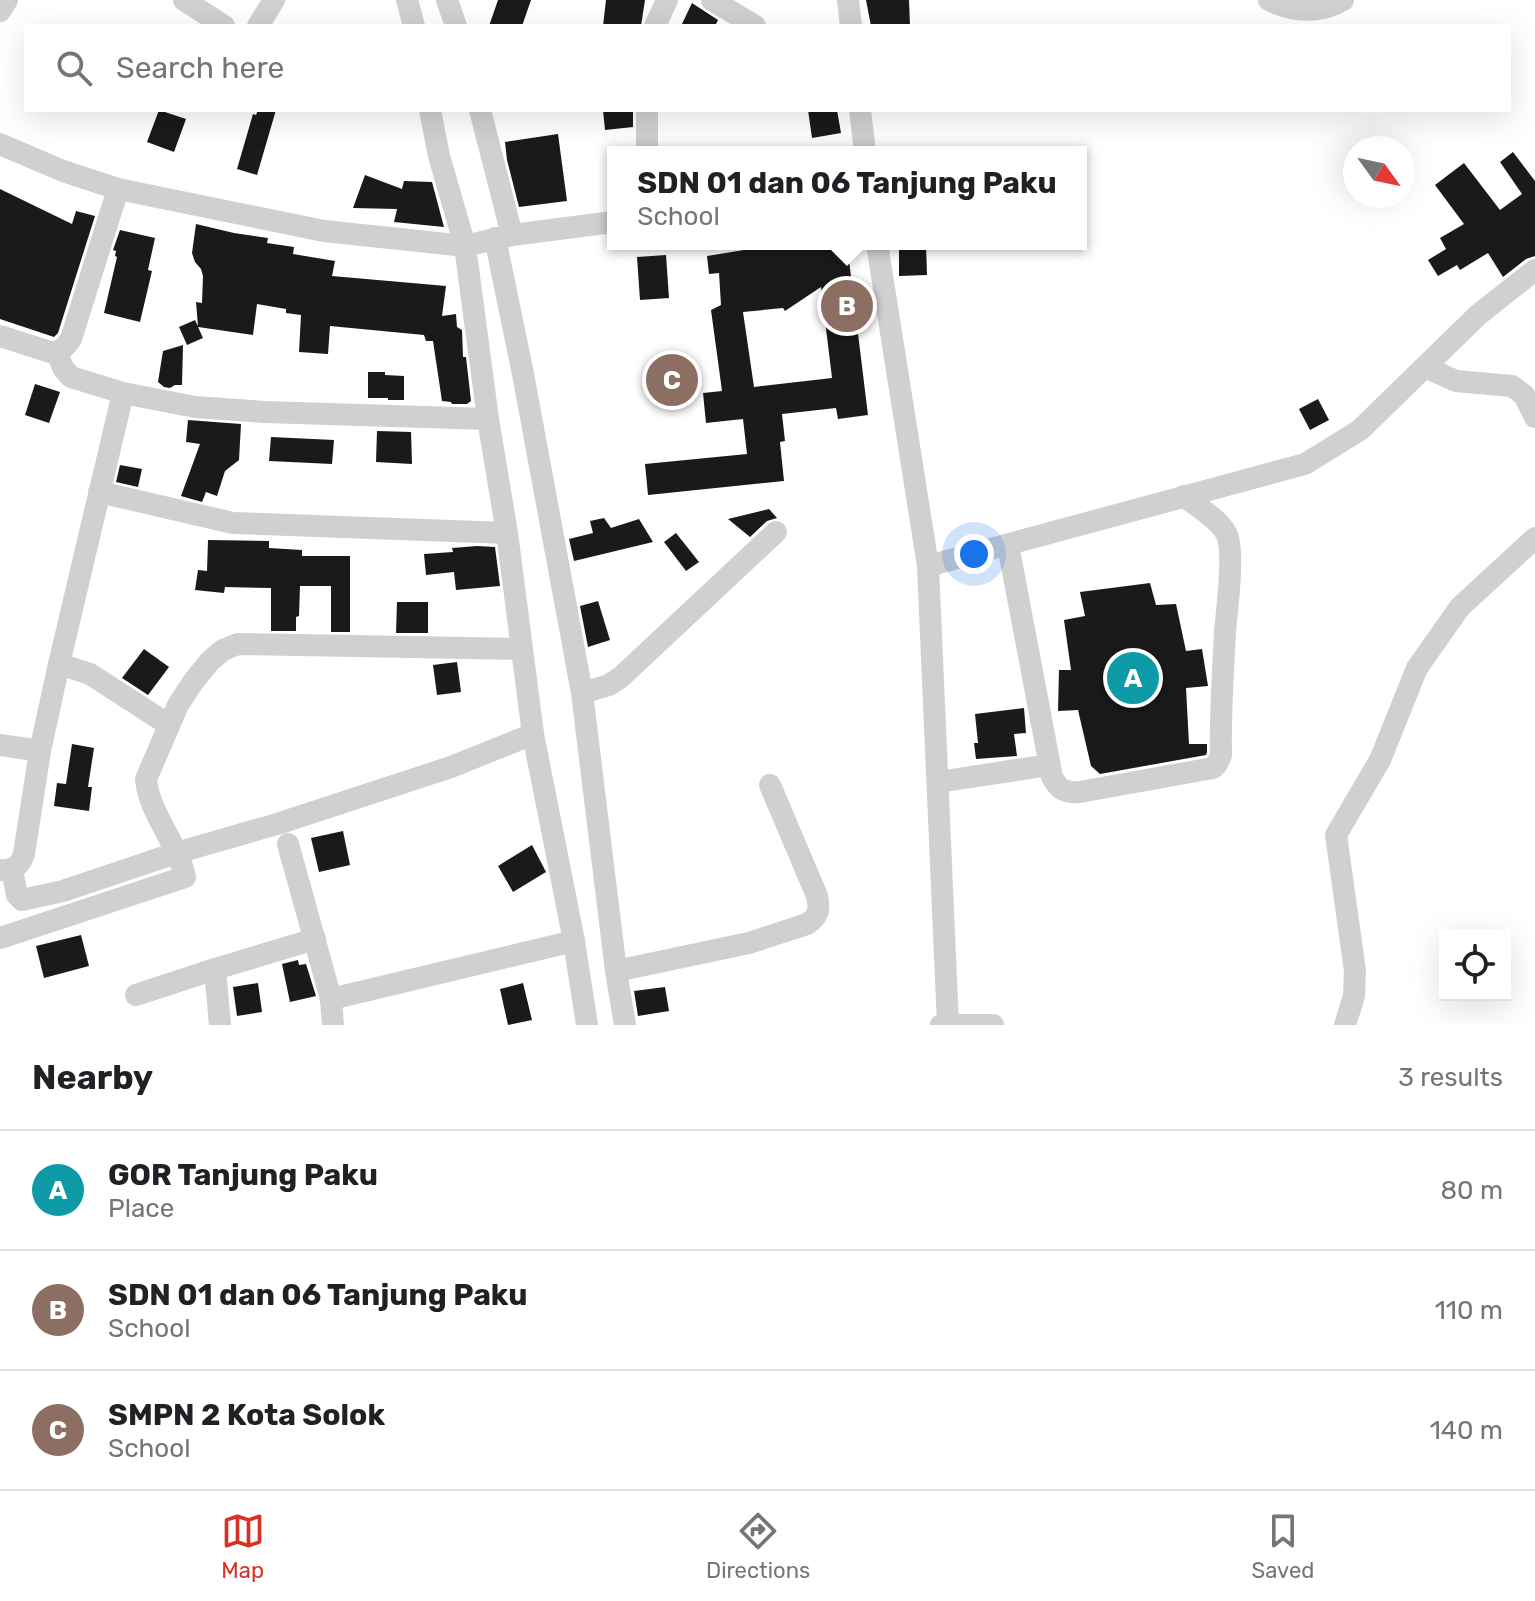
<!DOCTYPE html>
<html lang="en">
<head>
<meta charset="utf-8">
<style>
  body { margin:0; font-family:Rubik,sans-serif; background:#f6f6f6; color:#202124 }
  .controls { position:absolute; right:24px; bottom:24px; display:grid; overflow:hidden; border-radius:0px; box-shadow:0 8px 32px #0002 }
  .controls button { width:72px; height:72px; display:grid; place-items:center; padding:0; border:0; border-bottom:2px solid #e0e0e0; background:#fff; color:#202124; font:40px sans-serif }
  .compass { position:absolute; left:1343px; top:136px; width:72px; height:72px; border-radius:50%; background:#fff; box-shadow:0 8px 32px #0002; rotate:123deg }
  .you { position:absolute; left:974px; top:554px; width:28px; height:28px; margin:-20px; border:6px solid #fff; border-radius:50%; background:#1a73e8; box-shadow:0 0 0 12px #1a73e833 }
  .badge { display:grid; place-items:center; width:52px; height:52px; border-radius:50%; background:#d93025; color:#fff; font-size:26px; font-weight:700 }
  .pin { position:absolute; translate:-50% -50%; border:4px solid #fff; box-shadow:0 2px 8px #0006 }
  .popup { position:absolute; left:607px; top:146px; width:480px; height:104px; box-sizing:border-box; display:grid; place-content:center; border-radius:0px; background:#fff; filter:drop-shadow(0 2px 6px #0005); font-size:26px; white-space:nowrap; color:#757577 }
  .popup b { font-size:30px; color:#202124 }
  .popup::after { content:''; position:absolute; left:50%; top:100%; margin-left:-16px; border:16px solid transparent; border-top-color:#fff }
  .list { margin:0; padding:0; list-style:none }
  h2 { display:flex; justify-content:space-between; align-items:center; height:104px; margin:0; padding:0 32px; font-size:34px }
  h2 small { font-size:26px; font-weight:400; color:#757577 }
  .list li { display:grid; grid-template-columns:52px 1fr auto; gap:24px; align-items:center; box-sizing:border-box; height:120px; padding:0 32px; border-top:2px solid #e0e0e0 }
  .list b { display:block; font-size:30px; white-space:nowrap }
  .list p { margin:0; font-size:26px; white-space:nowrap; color:#757577 }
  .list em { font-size:26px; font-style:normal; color:#757577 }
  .icon { flex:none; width:44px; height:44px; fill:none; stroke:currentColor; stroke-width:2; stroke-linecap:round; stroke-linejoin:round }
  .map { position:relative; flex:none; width:1535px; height:1025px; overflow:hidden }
  .search { position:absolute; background:#fff; box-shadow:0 8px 32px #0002; left:24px; right:24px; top:24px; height:88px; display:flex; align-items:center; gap:20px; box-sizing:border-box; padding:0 28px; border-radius:0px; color:#757577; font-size:30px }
  .sheet { height:464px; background:#fff }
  nav { display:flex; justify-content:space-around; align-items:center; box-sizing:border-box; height:112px; border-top:2px solid #e0e0e0; background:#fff; font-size:22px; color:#757577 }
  nav a { display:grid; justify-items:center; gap:4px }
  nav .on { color:#d93025 }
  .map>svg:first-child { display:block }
  .building { fill:#1a1a1a; fill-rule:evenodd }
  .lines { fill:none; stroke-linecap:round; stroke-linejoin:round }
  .minor { stroke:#d0d0d0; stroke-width:22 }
</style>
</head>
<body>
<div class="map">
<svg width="1535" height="1025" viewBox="0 0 1535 1025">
  <rect width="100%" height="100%" fill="#fff"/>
  <g class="building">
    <path d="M 498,0 L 531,0 L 522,26 L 489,26 Z"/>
    <path d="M 606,0 L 645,0 L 641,26 L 603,26 Z"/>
    <path d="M 866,0 L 909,0 L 910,26 L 871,26 Z"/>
    <path d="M 692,3 L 718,20 L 715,26 L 681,26 Z"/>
    <path d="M 159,110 L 186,119 L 174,152 L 147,142 Z"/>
    <path d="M 258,110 L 276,110 L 257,175 L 237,169 L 253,114 L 256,115 Z"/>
    <path d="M 603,110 L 633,110 L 633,127 L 605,130 Z"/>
    <path d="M 808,110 L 837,110 L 841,133 L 812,138 Z"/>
    <path d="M 558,134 L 567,201 L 519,207 L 507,160 L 505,142 Z"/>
    <path d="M 1513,152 L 1535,181 L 1535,256 L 1526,259 L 1503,277 L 1488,253 L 1460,270 L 1457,265 L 1438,276 L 1428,260 L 1446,249 L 1440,238 L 1464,224 L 1435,185 L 1464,163 L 1500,210 L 1522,194 L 1500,162 Z"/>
    <path d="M 365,175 L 402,189 L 404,181 L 432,182 L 444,227 L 394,222 L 397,209 L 353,208 Z"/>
    <path d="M 0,189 L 72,224 L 76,211 L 95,216 L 58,333 L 54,337 L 0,319 Z"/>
    <path d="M 196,224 L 234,233 L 268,238 L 267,243 L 294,247 L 293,254 L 335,261 L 332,276 L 446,286 L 442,316 L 456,314 L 457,327 L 462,330 L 463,357 L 466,357 L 471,401 L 467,404 L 452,404 L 451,402 L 442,401 L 433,341 L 426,341 L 424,335 L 330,326 L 328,354 L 299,352 L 301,315 L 286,313 L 286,309 L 257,304 L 253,335 L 198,327 L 203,338 L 187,345 L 179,327 L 195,320 L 198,326 L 196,302 L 202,303 L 203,276 L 201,269 L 195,262 L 192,253 Z"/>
    <path d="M 120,230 L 155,238 L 148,270 L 152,271 L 140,322 L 104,313 L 117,257 L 115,256 L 116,251 L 113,250 Z"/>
    <path d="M 767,244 L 792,244 L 793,250 L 847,244 L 868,415 L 838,419 L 836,408 L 782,414 L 785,441 L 780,442 L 784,481 L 648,495 L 645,464 L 747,454 L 743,419 L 706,423 L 703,393 L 722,391 L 711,310 L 721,305 L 719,273 L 709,274 L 707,256 L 768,246 ZM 821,287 L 832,378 L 754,387 L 743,312 L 783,308 L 785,311 Z"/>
    <path d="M 899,244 L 926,244 L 927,275 L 899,276 Z"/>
    <path d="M 666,255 L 669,298 L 640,300 L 637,257 Z"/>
    <path d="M 183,345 L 182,385 L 175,385 L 170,388 L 164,387 L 158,382 L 163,351 Z"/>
    <path d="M 368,372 L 385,372 L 385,375 L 404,376 L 404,400 L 388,400 L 388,398 L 368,398 Z"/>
    <path d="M 35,384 L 60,392 L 49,423 L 25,415 Z"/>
    <path d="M 1318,399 L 1329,420 L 1310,430 L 1299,409 Z"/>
    <path d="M 188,420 L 241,424 L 239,460 L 225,471 L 217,496 L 206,492 L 202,502 L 181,496 L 200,444 L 186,442 Z"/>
    <path d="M 377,431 L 411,432 L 412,464 L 376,462 Z"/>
    <path d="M 271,437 L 334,440 L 332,464 L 269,461 Z"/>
    <path d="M 120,465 L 142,469 L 138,487 L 116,482 Z"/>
    <path d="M 769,509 L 777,518 L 767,521 L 750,537 L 728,519 Z"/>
    <path d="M 604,518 L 611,528 L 639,519 L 653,542 L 574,561 L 569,539 L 593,533 L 590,521 Z"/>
    <path d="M 676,533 L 699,562 L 686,571 L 664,542 Z"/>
    <path d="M 208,540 L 269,541 L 269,548 L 302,550 L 302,556 L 350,556 L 350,632 L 331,632 L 331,586 L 300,586 L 299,616 L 296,617 L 296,631 L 271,631 L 271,588 L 225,587 L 224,593 L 195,590 L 198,570 L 207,571 Z"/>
    <path d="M 477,546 L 495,547 L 500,586 L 456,590 L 454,572 L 426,575 L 424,554 L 453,552 L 452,548 Z"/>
    <path d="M 1150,583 L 1156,605 L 1176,604 L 1186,651 L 1202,649 L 1208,686 L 1186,688 L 1189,744 L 1207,744 L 1207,752 L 1206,755 L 1100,774 L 1091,766 L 1078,710 L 1058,711 L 1059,670 L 1071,670 L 1064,620 L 1085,616 L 1080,592 Z"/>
    <path d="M 598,601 L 610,640 L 588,647 L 580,606 Z"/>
    <path d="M 397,602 L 428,602 L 428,633 L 396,633 Z"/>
    <path d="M 144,649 L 169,667 L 148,695 L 122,678 Z"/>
    <path d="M 457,662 L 461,692 L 437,695 L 433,665 Z"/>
    <path d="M 1024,708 L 1026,733 L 1014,734 L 1017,756 L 976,759 L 974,743 L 978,743 L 975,714 Z"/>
    <path d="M 72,744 L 94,748 L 88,787 L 92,787 L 89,811 L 54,806 L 57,783 L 66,784 Z"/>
    <path d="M 343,831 L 350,865 L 319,872 L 311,838 Z"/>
    <path d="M 532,845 L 546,872 L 513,892 L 498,866 Z"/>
    <path d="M 81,935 L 89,966 L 44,978 L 36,946 Z"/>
    <path d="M 298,960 L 299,965 L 306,964 L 316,996 L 290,1002 L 282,964 Z"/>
    <path d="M 258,983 L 262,1012 L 237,1016 L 233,987 Z"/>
    <path d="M 523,983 L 532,1020 L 508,1025 L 500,989 Z"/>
    <path d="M 665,987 L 669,1011 L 638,1016 L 634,991 Z"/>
  </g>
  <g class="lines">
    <g class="minor">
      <path d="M 184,0 L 224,26"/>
      <path d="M 407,0 L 414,26"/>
      <path d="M 447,0 L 456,26"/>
      <path d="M 712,0 L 755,26"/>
      <path d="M 848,0 L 851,26"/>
      <path d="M 1269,0 C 1292,12 1321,14 1343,0"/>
      <path d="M 0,11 L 7,0"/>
      <path d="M 258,26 L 274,0"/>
      <path d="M 655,26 L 667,0"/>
      <path d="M 430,110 L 439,156 L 465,246 L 488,419 L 507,533 L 533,734 L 574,941 L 587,1025"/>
      <path d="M 480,110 L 512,235"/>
      <path d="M 860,110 L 865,152"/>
      <path d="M 0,144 L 63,171 L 118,189 L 324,231 L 465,246 L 512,235 L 613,222"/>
      <path d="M 647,152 L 647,110"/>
      <path d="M 495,238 L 523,374 L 582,693 L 616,971 L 625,1025"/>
      <path d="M 877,244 L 928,566 L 948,1025"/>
      <path d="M 0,336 L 50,352 C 60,352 65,348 71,339 L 118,189"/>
      <path d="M 57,352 L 63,368 L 71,377 L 123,393 L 195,407 L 265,412 L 488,419"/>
      <path d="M 1425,367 L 1456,381 L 1512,386 L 1524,395 L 1535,417"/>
      <path d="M 99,492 L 233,523 L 507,533"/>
      <path d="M 1008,545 L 1052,777 C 1059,790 1065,793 1080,792 L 1213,768 L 1217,764 L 1221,755 C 1220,714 1223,672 1225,631 C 1227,611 1235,548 1226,533 C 1218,518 1197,507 1184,496"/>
      <path d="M 928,566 L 1305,464 L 1360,430 L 1478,315 L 1535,270"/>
      <path d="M 59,664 L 90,674 L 169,725"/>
      <path d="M 582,693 L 609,685 L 621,677 L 776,532"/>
      <path d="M 0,745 L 40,751"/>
      <path d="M 938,782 L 1049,765"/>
      <path d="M 288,844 L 331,999 L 333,1025"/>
      <path d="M 0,870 C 13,871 20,866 24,854 L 40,751 L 59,664 L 123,393"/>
      <path d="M 12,870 L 17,895 L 22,900 L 63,891 L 176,853 L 277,824 L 451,767 L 533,734"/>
      <path d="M 0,938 L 185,877 C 178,843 149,814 146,779 L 178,705 L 193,682 L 210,661 L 223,650 L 238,644 L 521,649"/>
      <path d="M 215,969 L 220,1025"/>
      <path d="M 616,971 L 749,943 L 807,924 C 819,916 820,909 817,896 L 770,785"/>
      <path d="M 136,995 L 215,969 L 315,939"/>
      <path d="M 331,999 L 574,941"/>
      <path d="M 941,1025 L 993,1025"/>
      <path d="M 1345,1025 L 1354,996 L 1355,971 L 1336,835 L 1380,760 L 1417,668 L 1460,607 L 1535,538"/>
    </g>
  </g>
</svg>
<div class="controls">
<button><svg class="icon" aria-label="locate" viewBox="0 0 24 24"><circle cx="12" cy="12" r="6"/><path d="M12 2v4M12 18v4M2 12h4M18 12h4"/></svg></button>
</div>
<svg class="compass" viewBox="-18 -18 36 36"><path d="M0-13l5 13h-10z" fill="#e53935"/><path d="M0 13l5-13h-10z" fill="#757577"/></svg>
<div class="you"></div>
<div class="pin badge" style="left:1133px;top:678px;background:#0f9aa8">A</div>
<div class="pin badge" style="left:847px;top:306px;background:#8d6e63">B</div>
<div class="popup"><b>SDN 01 dan 06 Tanjung Paku</b>School</div>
<div class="pin badge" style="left:672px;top:380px;background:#8d6e63">C</div>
<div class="search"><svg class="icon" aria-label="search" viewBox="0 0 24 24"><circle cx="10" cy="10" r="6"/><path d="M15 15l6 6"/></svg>Search here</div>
</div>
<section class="sheet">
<h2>Nearby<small>3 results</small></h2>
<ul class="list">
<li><span class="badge" style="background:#0f9aa8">A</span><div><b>GOR Tanjung Paku</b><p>Place</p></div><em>80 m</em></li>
<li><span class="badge" style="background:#8d6e63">B</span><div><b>SDN 01 dan 06 Tanjung Paku</b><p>School</p></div><em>110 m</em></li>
<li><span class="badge" style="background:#8d6e63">C</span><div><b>SMPN 2 Kota Solok</b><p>School</p></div><em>140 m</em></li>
</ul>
</section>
<nav>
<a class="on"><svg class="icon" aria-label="map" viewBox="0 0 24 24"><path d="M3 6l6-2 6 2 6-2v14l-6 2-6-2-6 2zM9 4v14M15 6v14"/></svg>Map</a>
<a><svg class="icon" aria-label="directions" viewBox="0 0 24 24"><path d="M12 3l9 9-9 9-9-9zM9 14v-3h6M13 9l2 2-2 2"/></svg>Directions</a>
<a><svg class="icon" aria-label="saved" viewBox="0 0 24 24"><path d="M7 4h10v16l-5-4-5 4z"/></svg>Saved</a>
</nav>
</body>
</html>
